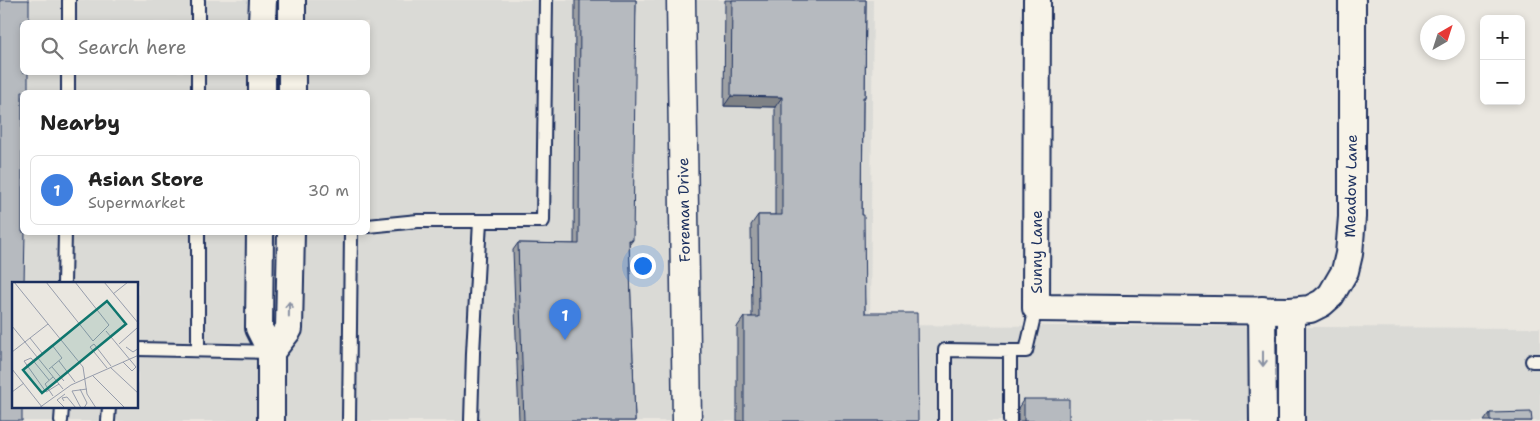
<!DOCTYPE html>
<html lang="en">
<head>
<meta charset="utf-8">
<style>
  body { margin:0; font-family:"Shantell Sans",sans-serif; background:#f6f6f6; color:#222 }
  .controls { position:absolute; right:15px; top:15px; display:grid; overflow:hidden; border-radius:8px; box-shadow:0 2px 8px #0003 }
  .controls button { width:45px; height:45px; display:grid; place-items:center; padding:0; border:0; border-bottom:1px solid #e0e0e0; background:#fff; color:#222; font:25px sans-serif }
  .compass { position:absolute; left:1420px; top:15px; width:45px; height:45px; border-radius:50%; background:#fff; box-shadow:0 2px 8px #0003; rotate:39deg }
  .you { position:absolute; left:642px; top:265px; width:18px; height:18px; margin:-12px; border:4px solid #fff; border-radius:50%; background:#1a73e8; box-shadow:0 0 0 8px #1a73e833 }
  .badge { display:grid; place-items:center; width:32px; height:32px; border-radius:50%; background:#d93025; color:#fff; font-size:16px; font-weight:700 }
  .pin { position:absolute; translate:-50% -41px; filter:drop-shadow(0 1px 2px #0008) }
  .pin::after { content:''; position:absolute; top:26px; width:18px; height:15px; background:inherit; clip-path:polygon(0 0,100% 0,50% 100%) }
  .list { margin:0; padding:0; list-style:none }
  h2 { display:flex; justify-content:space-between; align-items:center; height:65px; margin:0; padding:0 20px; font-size:21px }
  h2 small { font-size:16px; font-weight:400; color:#767676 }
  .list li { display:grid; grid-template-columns:32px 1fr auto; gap:15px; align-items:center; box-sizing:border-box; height:70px; margin:0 10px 10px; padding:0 10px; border:1px solid #e0e0e0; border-radius:8px }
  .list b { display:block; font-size:19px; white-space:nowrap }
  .list p { margin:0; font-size:16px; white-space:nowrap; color:#767676 }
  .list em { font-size:16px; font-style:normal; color:#767676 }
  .icon { flex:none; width:28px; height:28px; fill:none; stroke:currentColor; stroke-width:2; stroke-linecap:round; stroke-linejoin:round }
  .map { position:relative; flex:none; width:1540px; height:421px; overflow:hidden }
  .search { position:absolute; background:#fff; box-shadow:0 2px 8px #0003; left:20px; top:20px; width:350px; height:55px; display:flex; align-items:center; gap:12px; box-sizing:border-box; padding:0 18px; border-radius:8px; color:#767676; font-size:19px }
  .panel { position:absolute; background:#fff; box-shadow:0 2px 8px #0003; left:20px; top:90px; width:350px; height:145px; border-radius:8px }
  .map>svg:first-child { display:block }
  .built { fill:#dadad6; fill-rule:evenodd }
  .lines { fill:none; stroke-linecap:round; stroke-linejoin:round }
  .lane-casing { stroke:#1b2f5e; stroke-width:16 }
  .street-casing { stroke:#1b2f5e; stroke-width:30 }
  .secondary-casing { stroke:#1b2f5e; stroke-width:31 }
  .lane { stroke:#f7f3e8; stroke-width:12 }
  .street { stroke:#f7f3e8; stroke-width:26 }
  .secondary { stroke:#f7f3e8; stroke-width:28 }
  .wall { fill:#9da0a4; stroke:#1b2f5e }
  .shaded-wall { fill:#7f8286; stroke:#1b2f5e }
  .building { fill:#b6babf; stroke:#1b2f5e }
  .oneway { stroke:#8991a3 }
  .labels { text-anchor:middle; stroke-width:5; stroke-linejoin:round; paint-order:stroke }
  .street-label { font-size:15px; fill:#1b2f5e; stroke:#f7f3e8 }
  .inset-road { fill:none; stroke:#979dac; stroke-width:1 }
  .view { fill:#0f766e; fill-opacity:0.15; stroke:#0f766e; stroke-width:2.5 }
  .inset-edge { fill:none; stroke:#1b2f5e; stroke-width:2.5 }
</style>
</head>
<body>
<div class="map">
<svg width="1540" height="421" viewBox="0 0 1540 421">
  <rect width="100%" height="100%" fill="#eae7e0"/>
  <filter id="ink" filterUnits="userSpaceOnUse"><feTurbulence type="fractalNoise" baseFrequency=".02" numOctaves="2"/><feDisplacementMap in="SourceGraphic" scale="10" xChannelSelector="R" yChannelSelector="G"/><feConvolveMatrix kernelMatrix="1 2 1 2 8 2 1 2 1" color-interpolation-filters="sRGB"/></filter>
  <g filter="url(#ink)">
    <path class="built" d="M 0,0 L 873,0 L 870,325 L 1540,328 L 1540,421 L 0,421 ZM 22,22 L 368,22 L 368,72 L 22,72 ZM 22,92 L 368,92 L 368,232 L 22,232 ZM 14,284 L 138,284 L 138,407 L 14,407 Z"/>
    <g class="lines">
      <defs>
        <g id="lane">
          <path d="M 198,0 L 198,22"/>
          <path d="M 69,22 L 69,0"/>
          <path d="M 198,72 L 198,92"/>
          <path d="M 68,92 L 68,72"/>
          <path d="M 368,226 L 418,221 L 543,221 L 546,0"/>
          <path d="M 198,232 L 198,350"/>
          <path d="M 64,284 L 65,232"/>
          <path d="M 138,349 L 271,352"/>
          <path d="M 1010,351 L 1026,351 L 1036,308"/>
          <path d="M 1532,361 L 1540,361"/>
          <path d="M 61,421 L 62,407"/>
          <path d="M 108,421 L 109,407"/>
          <path d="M 349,421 L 351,232"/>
          <path d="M 471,421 L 473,353 L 480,221"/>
          <path d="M 945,421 L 945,350 L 1010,351 L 1010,421"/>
        </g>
        <g id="street">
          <path d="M 1037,0 L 1036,308 L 1291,311 L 1310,309 L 1322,303 L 1331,295 L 1345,271 L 1349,254 L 1352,217 L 1352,0"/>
          <path d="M 262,22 L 263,0"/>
          <path d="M 292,22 L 292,0"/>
          <path d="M 262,92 L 262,72"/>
          <path d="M 292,92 L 292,72"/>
          <path d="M 260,232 L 259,328 L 271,352 L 271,421"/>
          <path d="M 1262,310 L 1263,421"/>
          <path d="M 1291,311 L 1291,421"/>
          <path d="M 271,352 L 289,329 L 291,232"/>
        </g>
        <path id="secondary" d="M 681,0 L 687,421"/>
      </defs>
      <use href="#lane" class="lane-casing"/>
      <use href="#street" class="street-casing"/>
      <use href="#secondary" class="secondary-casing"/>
      <use href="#lane" class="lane"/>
      <use href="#street" class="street"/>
      <use href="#secondary" class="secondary"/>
    </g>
    <g class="wall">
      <path d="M 575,0 L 636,0 L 629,245 L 635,421 L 519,421 L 513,250 L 518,243 L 574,244 Z"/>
      <path d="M 725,0 L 866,0 L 865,97 L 863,101 L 862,215 L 865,313 L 918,421 L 737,421 L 737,327 L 744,317 L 752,317 L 751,225 L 758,215 L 775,215 L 775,107 L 724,106 Z"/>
      <path d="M 1024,399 L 1069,421 L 1018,421 L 1018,408 Z"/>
      <path d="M 1490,413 L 1532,421 L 1484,421 Z"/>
    </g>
    <g class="shaded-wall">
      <path d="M 731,96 L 782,97 L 775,107 L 724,106 Z"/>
      <path d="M 629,240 L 633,240 L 628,246 Z"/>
    </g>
    <g class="building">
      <path d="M 0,0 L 29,0 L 29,22 L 22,22 L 22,72 L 28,72 L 28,92 L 22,92 L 22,232 L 25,232 L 24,284 L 14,284 L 14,407 L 22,407 L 22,421 L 0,421 Z"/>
      <path d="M 580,0 L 636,0 L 633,240 L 629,240 L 635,421 L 524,421 L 518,243 L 579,244 Z"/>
      <path d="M 732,0 L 866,0 L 865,97 L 863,97 L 862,215 L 864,215 L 865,313 L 917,313 L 918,421 L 744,421 L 744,317 L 759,317 L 758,215 L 782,215 L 782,97 L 731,96 Z"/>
      <rect x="1024" y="399" width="45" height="22"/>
      <path d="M 1531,412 L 1532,421 L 1490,421 L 1490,413 Z"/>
    </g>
    <defs><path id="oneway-shaft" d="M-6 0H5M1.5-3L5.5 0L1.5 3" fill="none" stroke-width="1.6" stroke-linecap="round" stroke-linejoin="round" transform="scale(1.25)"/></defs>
    <g class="oneway">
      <use href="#oneway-shaft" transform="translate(289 309) rotate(-89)"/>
      <use href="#oneway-shaft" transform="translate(1263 359) rotate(90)"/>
    </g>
  </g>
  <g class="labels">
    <g class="street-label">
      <text transform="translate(1351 186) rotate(-89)" y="5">Meadow Lane</text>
      <text transform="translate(684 210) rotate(-91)" y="5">Foreman Drive</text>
      <text transform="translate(1037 252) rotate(-90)" y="5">Sunny Lane</text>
    </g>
  </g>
  <g transform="translate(12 282)">
    <rect width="126" height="126" fill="#eae7e0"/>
    <path class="inset-road" d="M 2,0 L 71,85 L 75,112 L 84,126M 34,0 L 81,59 L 97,43 L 63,0M 92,0 L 127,42M 101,12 L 116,0M 0,44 L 51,107M 94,49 L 124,85 L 120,89 L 111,80M 18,56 L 30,71M 107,62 L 125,46M 114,65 L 121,70 L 127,66M 0,70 L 36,42M 47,79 L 63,100M 14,84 L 40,63 L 50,76 L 37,87M 40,85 L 52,99M 98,85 L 127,112M 95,86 L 78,65 L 82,62 L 99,84M 0,87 L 30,125M 80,93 L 113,126M 37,98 L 19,76 L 12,79 L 34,110 L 47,102M 68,107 L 75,121 L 72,126M 0,110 L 12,101M 53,112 L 45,118 L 53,126M 41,114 L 33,102 L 41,95M 52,119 L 50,116 L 55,115 L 64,126M 27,126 L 59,103 L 127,73M 69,126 L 60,109 L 75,107"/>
    <path class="view" d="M 95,19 L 114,42 L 30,111 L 11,88 Z"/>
    <rect width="126" height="126" class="inset-edge"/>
  </g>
</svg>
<div class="controls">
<button>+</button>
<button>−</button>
</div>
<svg class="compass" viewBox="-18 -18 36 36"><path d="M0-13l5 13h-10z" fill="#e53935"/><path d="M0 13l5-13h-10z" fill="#767676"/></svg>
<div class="you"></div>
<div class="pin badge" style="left:565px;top:340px;background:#3f7fe0">1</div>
<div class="search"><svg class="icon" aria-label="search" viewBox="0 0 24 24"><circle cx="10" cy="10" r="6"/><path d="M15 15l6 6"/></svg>Search here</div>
<section class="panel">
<h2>Nearby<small></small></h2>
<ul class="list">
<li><span class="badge" style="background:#3f7fe0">1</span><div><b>Asian Store</b><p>Supermarket</p></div><em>30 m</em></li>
</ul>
</section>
</div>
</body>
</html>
